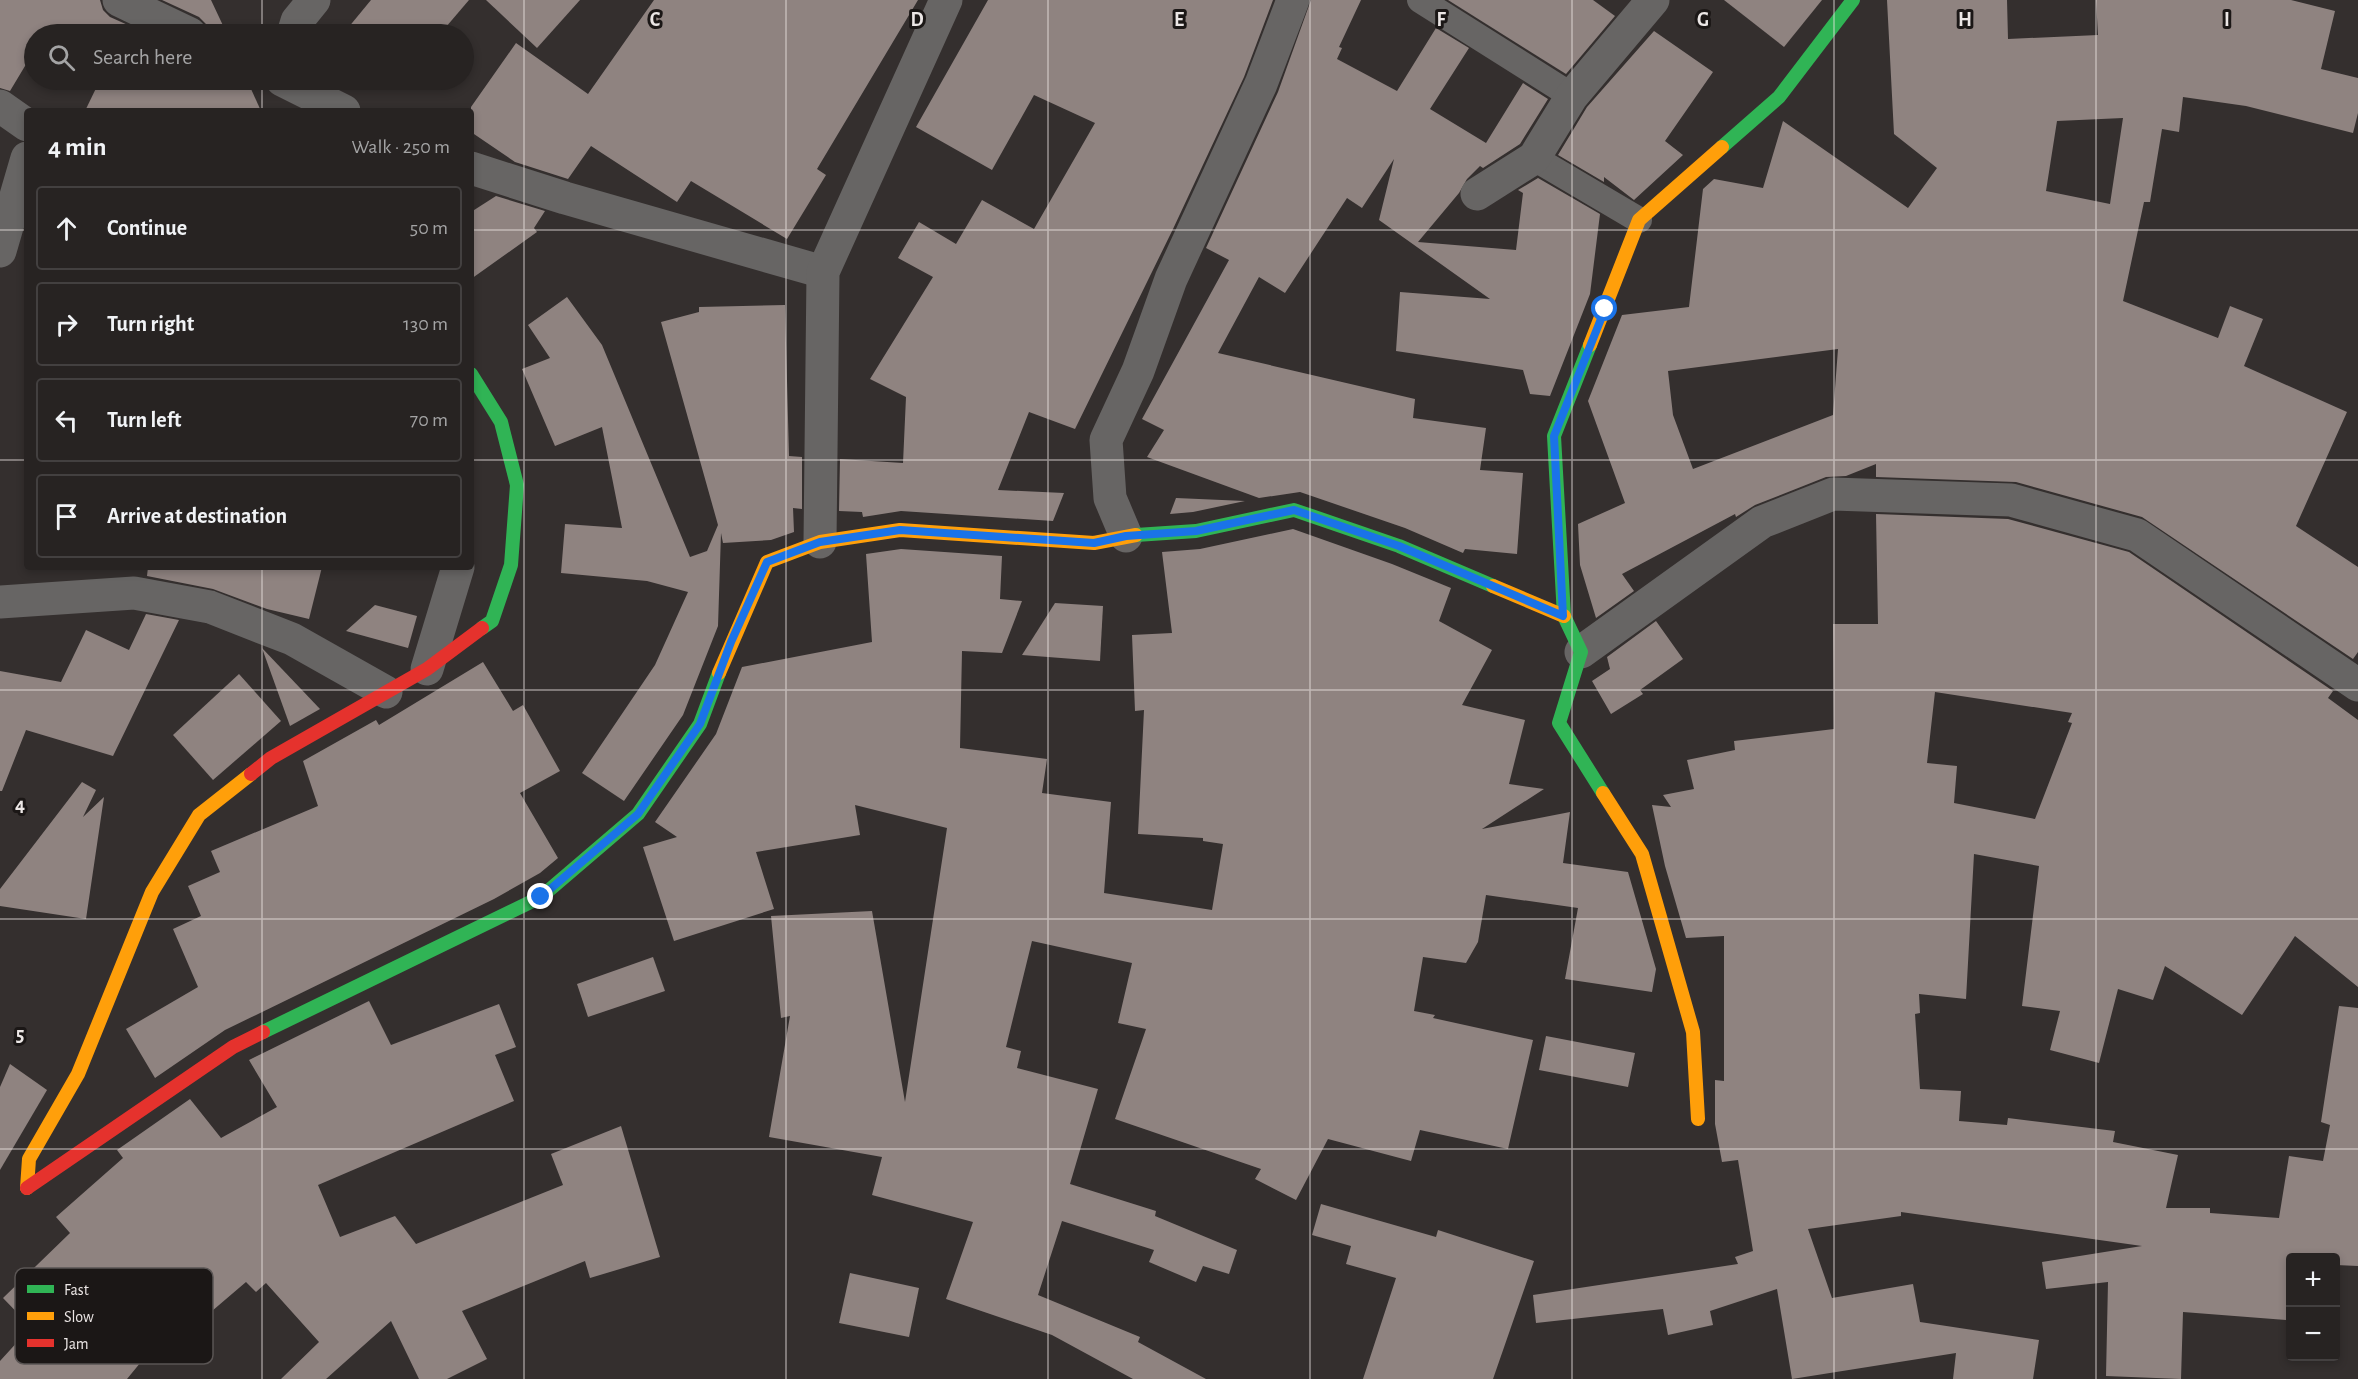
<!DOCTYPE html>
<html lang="en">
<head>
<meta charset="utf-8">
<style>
  body { margin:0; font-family:"Alegreya Sans",sans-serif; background:#2f2b2a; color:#f1f3f6 }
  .controls { position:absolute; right:18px; bottom:18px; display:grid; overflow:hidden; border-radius:6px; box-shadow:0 3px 9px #0003 }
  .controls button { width:54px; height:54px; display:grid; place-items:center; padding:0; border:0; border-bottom:2px solid #434040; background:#272322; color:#f1f3f6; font:30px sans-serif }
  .stop { position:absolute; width:18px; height:18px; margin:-14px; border:4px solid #1a73e8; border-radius:50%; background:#fff }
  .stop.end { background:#1a73e8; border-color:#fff; box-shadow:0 2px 6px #0008 }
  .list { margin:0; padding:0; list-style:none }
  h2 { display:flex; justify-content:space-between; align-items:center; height:78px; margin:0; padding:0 24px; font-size:26px }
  h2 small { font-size:20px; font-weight:400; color:#a4a4a5 }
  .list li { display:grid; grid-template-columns:39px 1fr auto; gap:18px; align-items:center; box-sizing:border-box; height:84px; margin:0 12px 12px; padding:0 12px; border:2px solid #434040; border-radius:6px }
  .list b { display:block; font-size:22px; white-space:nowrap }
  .list em { font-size:20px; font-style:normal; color:#a4a4a5 }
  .icon { flex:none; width:33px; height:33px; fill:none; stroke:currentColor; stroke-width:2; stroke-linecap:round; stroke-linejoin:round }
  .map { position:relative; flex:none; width:2358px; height:1379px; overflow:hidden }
  .search { position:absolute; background:#272322; box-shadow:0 3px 9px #0003; left:24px; top:24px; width:450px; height:66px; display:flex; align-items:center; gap:15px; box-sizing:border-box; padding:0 21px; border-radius:33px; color:#a4a4a5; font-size:22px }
  .panel { position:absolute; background:#272322; box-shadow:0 3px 9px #0003; left:24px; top:108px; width:450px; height:462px; border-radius:6px }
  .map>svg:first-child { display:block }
  .building { fill:#8f8380; fill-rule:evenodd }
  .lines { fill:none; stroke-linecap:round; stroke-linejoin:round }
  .lane { stroke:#676564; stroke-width:26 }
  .street { stroke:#676564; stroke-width:33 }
  .fast { stroke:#30b455; stroke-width:14 }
  .slow { stroke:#ff9f0a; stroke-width:14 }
  .jam { stroke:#e5322d; stroke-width:14 }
  .route { stroke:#1a73e8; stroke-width:8 }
  .grid { fill:none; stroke:#ece7e6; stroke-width:1.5; stroke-opacity:0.55 }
  .key { fill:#1b1716; stroke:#5a5554; stroke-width:1.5 }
  .key-label { font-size:16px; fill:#ece7e6 }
  .grid-label { font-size:20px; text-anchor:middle; font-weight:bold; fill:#ece7e6; stroke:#1b1716; stroke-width:6; stroke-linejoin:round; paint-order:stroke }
</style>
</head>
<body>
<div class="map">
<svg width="2358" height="1379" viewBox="0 0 2358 1379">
  <rect width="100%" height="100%" fill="#342f2e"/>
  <g class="building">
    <path d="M 0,0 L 100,0 L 103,10 L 110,17 L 148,34 L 34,34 L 34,51 L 10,91 L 0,88 Z"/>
    <path d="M 162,0 L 211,0 L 227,34 L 208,34 L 206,24 L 199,17 Z"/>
    <path d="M 371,0 L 469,0 L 440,34 L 343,34 Z"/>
    <path d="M 486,0 L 580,0 L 537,48 Z"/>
    <path d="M 654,0 L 918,0 L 817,169 L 826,175 L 787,239 L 691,181 L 677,202 L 591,146 L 568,179 L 515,162 L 471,132 L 471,107 L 516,43 L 588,94 Z"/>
    <path d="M 988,0 L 1273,0 L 1244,77 L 1173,229 L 1075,429 L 1029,412 L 998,490 L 1064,493 L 1053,521 L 901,511 L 863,517 L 862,512 L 839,511 L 840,459 L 903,463 L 906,397 L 870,379 L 933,277 L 898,258 L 919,222 L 956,244 L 982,200 L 1034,229 L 1095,123 L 1034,95 L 992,170 L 916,127 Z"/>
    <path d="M 1311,0 L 1361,0 L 1339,47 L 1342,48 L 1337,59 L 1397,91 L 1436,28 L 1469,48 L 1430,109 L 1486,143 L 1523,83 L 1548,99 L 1520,144 L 1483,168 L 1480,166 L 1467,179 L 1459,193 L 1418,242 L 1516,250 L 1523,193 L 1518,190 L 1538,178 L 1600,214 L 1590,294 L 1550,396 L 1530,394 L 1523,370 L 1396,351 L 1400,292 L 1490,299 L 1379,220 L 1394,159 L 1362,208 L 1347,198 L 1285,293 L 1259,277 L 1218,353 L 1415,399 L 1413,418 L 1486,428 L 1480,470 L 1523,473 L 1517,554 L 1465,549 L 1463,553 L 1405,528 L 1300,492 L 1259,498 L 1147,457 L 1164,430 L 1142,419 L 1229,260 L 1206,248 L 1278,92 Z"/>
    <path d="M 1448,0 L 1593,0 L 1615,16 L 1566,74 Z"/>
    <path d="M 1724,0 L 1822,0 L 1784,47 Z"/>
    <path d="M 1887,0 L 2007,0 L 2008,39 L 2098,35 L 2096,0 L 2291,0 L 2335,11 L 2321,69 L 2358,78 L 2358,113 L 2353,133 L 2246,106 L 2183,97 L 2179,132 L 2162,129 L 2150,202 L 2144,202 L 2123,301 L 2218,338 L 2230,306 L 2263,319 L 2244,366 L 2347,412 L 2296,526 L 2358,567 L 2358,652 L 2353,659 L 2142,517 L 2016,482 L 1876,477 L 1876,464 L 1846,476 L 1826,477 L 1755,505 L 1736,517 L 1735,514 L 1622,574 L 1634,591 L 1596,618 L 1580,565 L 1578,524 L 1625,503 L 1588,401 L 1622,315 L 1689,307 L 1703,189 L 1714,179 L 1763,188 L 1783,121 L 1908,208 L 1937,168 L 1894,134 ZM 2123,118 L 2110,204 L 2046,191 L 2057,121 ZM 1838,349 L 1833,415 L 1693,469 L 1673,415 L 1668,371 Z"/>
    <path d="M 1654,31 L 1713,72 L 1665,141 L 1683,155 L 1634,200 L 1604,177 L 1604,182 L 1558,155 L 1587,107 Z"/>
    <path d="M 100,80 L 247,80 L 261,111 L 85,111 Z"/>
    <path d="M 496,196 L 545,211 L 534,228 L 537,232 L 471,279 L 471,212 Z"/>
    <path d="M 567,297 L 602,345 L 690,557 L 707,551 L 718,525 L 661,322 L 699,312 L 699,307 L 785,305 L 789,456 L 802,457 L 802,509 L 793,508 L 794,532 L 771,540 L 723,543 L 721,533 L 718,626 L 683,715 L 624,801 L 582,773 L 655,665 L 688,592 L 647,581 L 561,573 L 565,524 L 622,528 L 602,427 L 555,446 L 522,369 L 550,358 L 528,325 Z"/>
    <path d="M 1176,498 L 1245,501 L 1193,512 L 1170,514 Z"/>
    <path d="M 1876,514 L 2008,519 L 2129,552 L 2333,691 L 2328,698 L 2358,720 L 2358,987 L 2295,936 L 2242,1015 L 2165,966 L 2153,1000 L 2118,989 L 2099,1063 L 2050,1050 L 2060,1011 L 2022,1006 L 2039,866 L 1974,854 L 1966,999 L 1919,994 L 1920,1013 L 1915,1014 L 1920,1089 L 1961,1091 L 1959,1121 L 2007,1125 L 2008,1118 L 2115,1131 L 2113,1142 L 2178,1155 L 2166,1208 L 2210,1208 L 2210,1213 L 2279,1218 L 2289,1156 L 2323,1161 L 2330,1125 L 2321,1122 L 2339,1006 L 2358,1008 L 2358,1266 L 2336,1265 L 2336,1257 L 2290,1257 L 2286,1320 L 2183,1312 L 2181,1379 L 2106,1376 L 2108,1282 L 2046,1289 L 2042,1262 L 2142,1246 L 1901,1212 L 1901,1216 L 1808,1229 L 1832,1298 L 1913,1284 L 1920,1322 L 2039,1340 L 2033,1379 L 1953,1379 L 1956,1353 L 1792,1379 L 1777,1289 L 1710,1311 L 1713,1325 L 1668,1335 L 1663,1309 L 1536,1323 L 1533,1295 L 1738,1264 L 1735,1257 L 1753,1251 L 1738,1160 L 1722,1162 L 1715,1124 L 1715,1080 L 1724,1081 L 1724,936 L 1686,938 L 1665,866 L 1652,805 L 1671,807 L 1663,795 L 1694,789 L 1687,760 L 1735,750 L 1734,741 L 1834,729 L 1833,624 L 1878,624 ZM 1935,692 L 2072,713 L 2068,722 L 2072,723 L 2035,819 L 1954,803 L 1957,766 L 1927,763 Z"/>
    <path d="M 1293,529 L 1392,564 L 1451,588 L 1439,621 L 1492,650 L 1462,705 L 1525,720 L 1509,784 L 1544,789 L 1482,829 L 1570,812 L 1563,863 L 1628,872 L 1656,969 L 1652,992 L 1565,979 L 1578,908 L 1486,895 L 1478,942 L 1466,963 L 1423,957 L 1414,1011 L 1435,1015 L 1433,1018 L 1533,1040 L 1508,1149 L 1420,1130 L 1411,1161 L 1328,1139 L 1296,1200 L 1255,1179 L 1261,1169 L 1115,1119 L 1146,1029 L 1118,1023 L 1132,963 L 1032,941 L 1006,1047 L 1021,1051 L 1017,1068 L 1098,1089 L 1070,1184 L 1156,1211 L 1155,1216 L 1237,1250 L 1229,1274 L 1203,1266 L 1196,1282 L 1149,1262 L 1154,1250 L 1062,1221 L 1038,1295 L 1140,1337 L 1138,1342 L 1206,1379 L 1133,1379 L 1052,1335 L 946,1299 L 973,1222 L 872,1195 L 882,1157 L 769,1137 L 790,1016 L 781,1018 L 771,916 L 872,911 L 905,1102 L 947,828 L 855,805 L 860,835 L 756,852 L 774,909 L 674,941 L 643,847 L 677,837 L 655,822 L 716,734 L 742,667 L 872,642 L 866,554 L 901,549 L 1002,556 L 1000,599 L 1022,601 L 1002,653 L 962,651 L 960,748 L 1047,759 L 1042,793 L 1111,802 L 1104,893 L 1212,910 L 1223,844 L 1203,841 L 1203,838 L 1138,834 L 1144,710 L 1135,711 L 1132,635 L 1172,633 L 1162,552 L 1200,549 Z"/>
    <path d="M 148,567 L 322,567 L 309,619 L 267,609 L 213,589 L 147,576 Z"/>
    <path d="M 1055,603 L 1103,606 L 1100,661 L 1022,655 Z"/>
    <path d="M 375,605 L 417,616 L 408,648 L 346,631 Z"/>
    <path d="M 146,614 L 179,620 L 113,756 L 26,730 L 2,791 L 0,791 L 0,671 L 61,682 L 86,630 L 129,650 Z"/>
    <path d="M 1656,621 L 1683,659 L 1640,690 L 1643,694 L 1611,714 L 1592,681 L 1610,669 L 1607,657 Z"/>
    <path d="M 262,648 L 320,709 L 290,726 Z"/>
    <path d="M 483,662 L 513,711 L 523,705 L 560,771 L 520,793 L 558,858 L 540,873 L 494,899 L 225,1030 L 155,1078 L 126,1029 L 198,987 L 173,929 L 201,916 L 188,886 L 220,872 L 211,851 L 318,806 L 303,761 L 376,720 L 379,725 Z"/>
    <path d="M 239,674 L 281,721 L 213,780 L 173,735 Z"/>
    <path d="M 82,782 L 96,790 L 83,817 L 104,797 L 86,919 L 0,906 L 0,889 Z"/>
    <path d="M 653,957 L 665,991 L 588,1017 L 577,984 Z"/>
    <path d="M 369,1001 L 391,1045 L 499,1004 L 516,1047 L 495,1055 L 514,1101 L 318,1185 L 340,1237 L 395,1216 L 416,1244 L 563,1185 L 551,1154 L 621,1126 L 660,1257 L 590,1278 L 585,1261 L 462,1311 L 487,1359 L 447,1379 L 419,1379 L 391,1321 L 326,1379 L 281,1379 L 319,1342 L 266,1283 L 256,1292 L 246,1282 L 178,1340 L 168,1329 L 127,1379 L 0,1379 L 0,1361 L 31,1327 L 3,1298 L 70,1233 L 56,1217 L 123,1158 L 117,1150 L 190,1099 L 221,1138 L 277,1107 L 249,1060 Z"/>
    <path d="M 1546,1036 L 1635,1053 L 1628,1087 L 1539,1070 Z"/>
    <path d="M 10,1064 L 47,1090 L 0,1170 L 0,1087 Z"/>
    <path d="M 1321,1204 L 1436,1237 L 1438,1230 L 1534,1261 L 1493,1379 L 1363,1379 L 1396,1278 L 1346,1264 L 1351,1246 L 1312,1235 Z"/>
    <path d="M 850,1273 L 919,1288 L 909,1337 L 839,1323 Z"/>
  </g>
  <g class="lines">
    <g class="lane">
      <path d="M 1420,0 L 1572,96"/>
      <path d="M 1534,158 L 1639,220"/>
    </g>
    <g class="street">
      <path d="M 119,0 L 190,34"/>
      <path d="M 293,34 L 297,21 L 314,0"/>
      <path d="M 282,80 L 344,111"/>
      <path d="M 0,106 L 27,125"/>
      <path d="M 471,168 L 565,198 L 823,272"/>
      <path d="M 1477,194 L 1534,158 L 1572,96 L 1653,0"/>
      <path d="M 0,251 L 27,158"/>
      <path d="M 1126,536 L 1110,498 L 1106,440 L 1138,371 L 1171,279 L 1261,84 L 1293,0"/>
      <path d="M 820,542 L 823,272 L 946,0"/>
      <path d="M 0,602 L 134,593 L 210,607 L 292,639 L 386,692"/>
      <path d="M 1581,652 L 1762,522 L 1833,494 L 2011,500 L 2137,535 L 2358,685"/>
      <path d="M 427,669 L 458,567"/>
    </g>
    <g class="fast">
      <path d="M 1722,147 L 1779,97 L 1853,0"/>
      <path d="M 1590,345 L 1554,436 L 1564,616 L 1581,652 L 1559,723 L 1603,793"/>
      <path d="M 471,374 L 501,422 L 517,485 L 511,565 L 492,621 L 482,628"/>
      <path d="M 1136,535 L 1196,531 L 1294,510 L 1399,546 L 1493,586"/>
      <path d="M 263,1032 L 541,897 L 638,814 L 700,724 L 719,673"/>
    </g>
    <g class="slow">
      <path d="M 1590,345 L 1639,220 L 1722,147"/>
      <path d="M 1493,586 L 1564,616"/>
      <path d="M 719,673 L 767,562 L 820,542 L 900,530 L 1094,543 L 1136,535"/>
      <path d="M 1603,793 L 1642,854 L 1693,1032 L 1698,1119"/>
      <path d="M 27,1188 L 29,1159 L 78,1074 L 152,892 L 199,815 L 251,774"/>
    </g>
    <g class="jam">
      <path d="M 251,774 L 271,758 L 427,669 L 482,628"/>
      <path d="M 27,1188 L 233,1047 L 263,1032"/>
    </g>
  </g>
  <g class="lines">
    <path class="route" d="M 541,897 L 638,814 L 700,724 L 731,642 L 767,562 L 820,542 L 900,530 L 1094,543 L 1126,536 L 1196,531 L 1294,510 L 1399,546 L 1563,616 L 1554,436 L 1605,309"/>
  </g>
  <path class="grid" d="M 262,0 L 262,34M 524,0 L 524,1379M 786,0 L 786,1379M 1048,0 L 1048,1379M 1310,0 L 1310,1379M 1572,0 L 1572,1379M 1834,0 L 1834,1379M 2096,0 L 2096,1379M 262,80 L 262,111M 0,230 L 27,230M 471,230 L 2358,230M 0,460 L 27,460M 471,460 L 2358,460M 262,567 L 262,1379M 0,690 L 2358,690M 0,919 L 2358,919M 0,1149 L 2358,1149"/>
  <rect x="15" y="1268" width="198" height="96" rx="9" class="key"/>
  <rect x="27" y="1285" width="27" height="8" fill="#30b455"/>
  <rect x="27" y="1312" width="27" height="8" fill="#ff9f0a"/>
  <rect x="27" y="1339" width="27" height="8" fill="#e5322d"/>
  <g class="key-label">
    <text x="64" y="1295">Fast</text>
    <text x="64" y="1322">Slow</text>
    <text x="64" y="1349">Jam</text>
  </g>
  <g class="grid-label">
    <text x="655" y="26">C</text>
    <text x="917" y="26">D</text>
    <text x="1179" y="26">E</text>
    <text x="1441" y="26">F</text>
    <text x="1703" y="26">G</text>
    <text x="1965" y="26">H</text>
    <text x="2227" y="26">I</text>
    <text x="20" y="811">4</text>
    <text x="20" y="1041">5</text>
  </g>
</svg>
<div class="controls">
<button>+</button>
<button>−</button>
</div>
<div class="stop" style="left:1605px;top:309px"></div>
<div class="stop end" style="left:541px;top:897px"></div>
<div class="search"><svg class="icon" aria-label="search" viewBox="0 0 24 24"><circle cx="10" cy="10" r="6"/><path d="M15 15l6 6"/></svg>Search here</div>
<section class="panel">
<h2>4 min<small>Walk · 250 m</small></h2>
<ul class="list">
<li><svg class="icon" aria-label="ahead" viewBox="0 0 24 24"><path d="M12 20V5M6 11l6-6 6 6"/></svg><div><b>Continue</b></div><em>50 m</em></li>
<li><svg class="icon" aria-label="right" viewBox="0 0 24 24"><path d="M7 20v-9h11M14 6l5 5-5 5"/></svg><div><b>Turn right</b></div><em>130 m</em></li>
<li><svg class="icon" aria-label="left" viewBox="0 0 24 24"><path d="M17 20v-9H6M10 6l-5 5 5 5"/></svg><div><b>Turn left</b></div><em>70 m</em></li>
<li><svg class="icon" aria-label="arrive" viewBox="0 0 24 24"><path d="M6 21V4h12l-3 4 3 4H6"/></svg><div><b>Arrive at destination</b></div></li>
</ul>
</section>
</div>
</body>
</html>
